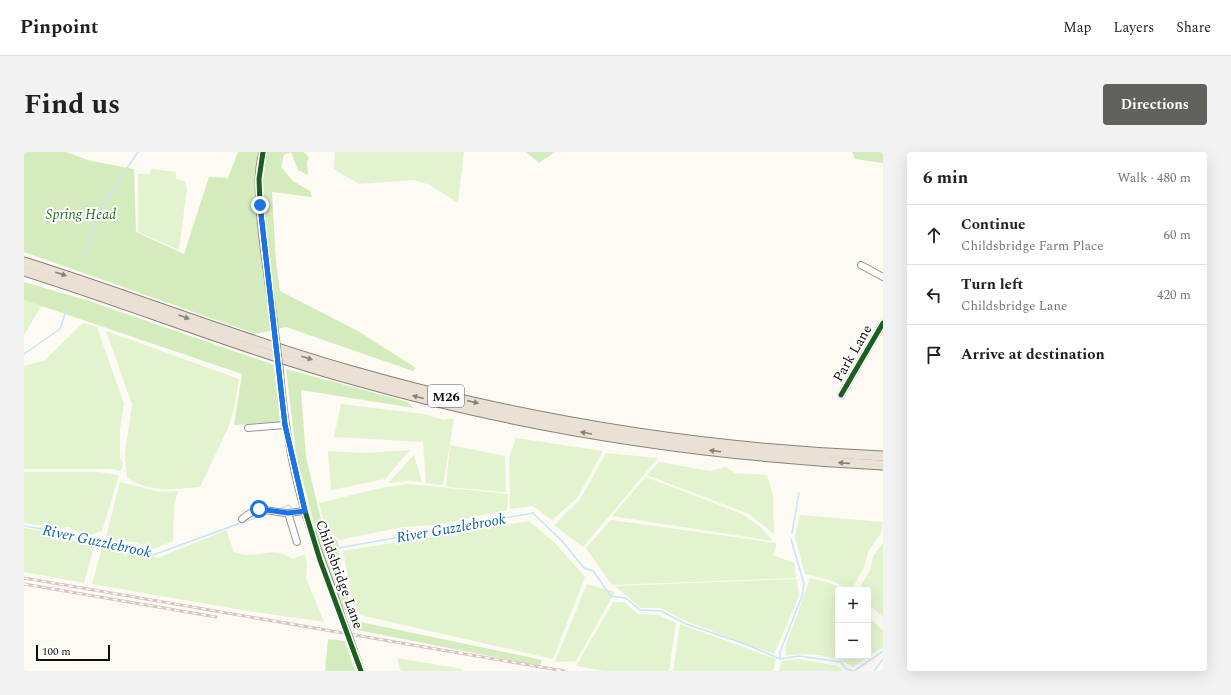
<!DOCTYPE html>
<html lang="en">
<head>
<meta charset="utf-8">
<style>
  body { margin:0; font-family:Spectral,serif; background:#f2f2f2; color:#202124 }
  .controls { position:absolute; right:12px; bottom:12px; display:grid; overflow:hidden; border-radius:4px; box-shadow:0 4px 16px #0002 }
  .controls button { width:36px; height:36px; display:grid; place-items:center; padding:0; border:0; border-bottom:1px solid #e0e0e0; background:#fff; color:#202124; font:20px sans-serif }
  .scale { position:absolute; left:12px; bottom:10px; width:74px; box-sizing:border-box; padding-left:4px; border:2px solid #0e0e0e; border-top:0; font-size:11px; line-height:14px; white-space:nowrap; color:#0e0e0e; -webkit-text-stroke:3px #fff; paint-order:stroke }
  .stop { position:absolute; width:12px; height:12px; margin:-9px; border:3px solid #1a73e8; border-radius:50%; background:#fff }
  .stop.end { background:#1a73e8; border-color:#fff; box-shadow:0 1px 4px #0008 }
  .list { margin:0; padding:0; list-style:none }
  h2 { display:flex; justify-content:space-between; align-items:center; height:52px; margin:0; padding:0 16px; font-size:17px }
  h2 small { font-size:13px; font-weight:400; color:#757577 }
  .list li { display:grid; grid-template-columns:26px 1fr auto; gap:12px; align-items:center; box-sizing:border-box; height:60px; padding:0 16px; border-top:1px solid #e0e0e0 }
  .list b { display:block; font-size:15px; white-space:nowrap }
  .list p { margin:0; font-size:13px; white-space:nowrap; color:#757577 }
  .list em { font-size:13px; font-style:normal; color:#757577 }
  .icon { flex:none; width:22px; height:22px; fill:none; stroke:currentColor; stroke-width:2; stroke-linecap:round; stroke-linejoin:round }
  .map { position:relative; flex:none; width:859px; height:519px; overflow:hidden; border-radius:4px }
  header { display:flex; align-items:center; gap:24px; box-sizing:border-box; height:56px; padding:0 20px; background:#fff; border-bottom:1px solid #e0e0e0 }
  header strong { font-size:19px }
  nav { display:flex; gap:22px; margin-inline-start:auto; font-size:14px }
  .intro { display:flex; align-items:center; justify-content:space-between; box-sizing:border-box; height:96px; padding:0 24px }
  h1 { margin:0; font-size:28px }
  .button { padding:10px 18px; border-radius:4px; background:#61615e; color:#fff; font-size:14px; font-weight:700 }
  main { display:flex; gap:24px; padding:0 24px }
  aside { flex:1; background:#fff; border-radius:4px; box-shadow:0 4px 16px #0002 }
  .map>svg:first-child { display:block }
  .green { fill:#e4f3cf }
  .forest { fill:#d4ecbd }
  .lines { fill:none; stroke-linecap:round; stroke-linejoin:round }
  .stream { stroke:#c5e6fa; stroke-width:1.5 }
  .minor-casing { stroke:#959491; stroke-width:8 }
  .highway-casing { stroke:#82827e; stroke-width:11 }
  .minor { stroke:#fffefd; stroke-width:6 }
  .highway { stroke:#ebe0d4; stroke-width:9 }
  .rail-casing { stroke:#d9c4c2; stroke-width:3 }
  .rail { stroke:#fff; stroke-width:1.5; stroke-dasharray:4.5; stroke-linecap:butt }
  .minor-bridge-casing { stroke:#959491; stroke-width:8; stroke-linecap:butt }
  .minor-bridge { stroke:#fffefd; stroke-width:6 }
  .cycleway-casing { stroke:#fff; stroke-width:8 }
  .cycleway { stroke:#1b5e20; stroke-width:5 }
  .oneway { fill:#88827b }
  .route { stroke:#1a73e8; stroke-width:5 }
  .labels { text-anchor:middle; stroke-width:4; stroke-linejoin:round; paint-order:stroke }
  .shield { fill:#fff; stroke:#565656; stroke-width:1 }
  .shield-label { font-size:13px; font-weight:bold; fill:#0e0e0e }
  .park-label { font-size:14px; font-style:italic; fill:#266d17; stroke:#fff }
  .street-label { font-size:14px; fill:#0e0e0e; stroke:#fff }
  .water-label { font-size:15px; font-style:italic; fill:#0961ad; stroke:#fff }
</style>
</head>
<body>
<header>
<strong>Pinpoint</strong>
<nav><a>Map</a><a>Layers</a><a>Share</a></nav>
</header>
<div class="intro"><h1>Find us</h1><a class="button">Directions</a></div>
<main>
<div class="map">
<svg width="859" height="519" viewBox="0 0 859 519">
  <rect width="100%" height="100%" fill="#fcfaf2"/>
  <g class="green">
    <path d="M 311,0 L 440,0 L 434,51 L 406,33 L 390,28 L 335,32 L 310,17 Z"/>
    <path d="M 127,17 L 152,20 L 152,27 L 161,29 L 163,37 L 155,98 L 114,80 L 114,22 L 126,22 Z"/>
    <path d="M 0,148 L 18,153 L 0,183 Z"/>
    <path d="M 59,171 L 73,175 L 100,252 L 96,277 L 96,306 L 99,311 L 97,319 L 88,317 L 0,317 L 0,214 L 21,208 Z"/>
    <path d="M 82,179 L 215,227 L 211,252 L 205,274 L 176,335 C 148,337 128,341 103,326 L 101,302 L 108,252 Z"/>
    <path d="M 317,252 L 400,262 L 420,268 L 430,266 L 419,333 L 402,331 L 399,290 L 310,285 Z"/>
    <path d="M 492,286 L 579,299 L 553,346 L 528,368 L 509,354 L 486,357 L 485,305 Z"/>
    <path d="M 426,293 L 481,304 L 482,340 L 422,335 Z"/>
    <path d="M 386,298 L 361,327 L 307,338 L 304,299 L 339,301 Z"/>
    <path d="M 582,301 L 634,306 L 559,395 L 530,373 L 556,348 Z"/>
    <path d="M 390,303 L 397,326 L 397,330 L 383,329 L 364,331 Z"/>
    <path d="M 635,310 L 686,319 L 702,315 L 711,321 L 743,323 L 749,343 L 750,382 L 725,362 L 623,323 Z"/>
    <path d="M 0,320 L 75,320 L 95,323 L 78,379 L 61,385 L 45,375 L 35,376 L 0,371 Z"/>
    <path d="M 622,325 L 718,362 L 735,374 L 749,389 L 588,364 Z"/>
    <path d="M 96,330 L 135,340 L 154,339 L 150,353 L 149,389 L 129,397 L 111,390 L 88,388 L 82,385 Z"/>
    <path d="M 384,332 L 484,342 L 483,358 L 412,373 L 378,375 L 316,388 L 301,375 L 295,351 L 357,336 Z"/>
    <path d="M 776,363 L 859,370 L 857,381 L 844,400 L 840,416 L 827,438 L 806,428 L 781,422 L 771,385 Z"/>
    <path d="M 587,368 L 753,391 L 749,403 L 770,411 L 772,426 L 588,433 L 562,396 Z"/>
    <path d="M 505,369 L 531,391 L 561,425 L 529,507 L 336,463 L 328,447 L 319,399 Z"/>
    <path d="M 0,376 L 25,380 L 32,385 L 39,383 L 57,392 L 70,395 L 60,431 L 0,420 Z"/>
    <path d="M 202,378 L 210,400 C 213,401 218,403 222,403 C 241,404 250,394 268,407 L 281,402 L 283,413 L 282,426 L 300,470 L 224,459 L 68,432 L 78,396 L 100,396 L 134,406 Z"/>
    <path d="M 859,391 L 859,465 L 844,452 L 844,438 L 834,438 L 846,418 L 849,404 Z"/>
    <path d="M 786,426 L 806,431 L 820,438 L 814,438 L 814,504 L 844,504 L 844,465 L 859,478 L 859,495 L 829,515 C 809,502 785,501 762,503 L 761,495 Z"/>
    <path d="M 773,427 L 775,444 L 750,502 L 721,492 L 657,467 L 637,456 L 617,456 L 591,434 Z"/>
    <path d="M 563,432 L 591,440 L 552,509 L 531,510 Z"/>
    <path d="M 589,450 L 600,450 L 614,462 L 634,463 L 652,471 L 645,519 L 580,519 L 552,514 Z"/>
    <path d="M 656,472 L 752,507 L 749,519 L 649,519 Z"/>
    <path d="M 373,506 L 439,517 L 436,519 L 377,519 Z"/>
    <path d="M 774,507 L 814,514 L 819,519 L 755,519 L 757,509 Z"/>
  </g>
  <g class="forest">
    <path d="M 0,0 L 42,0 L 67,9 L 110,17 L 112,80 L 160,102 L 185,25 L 204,26 L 214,0 L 280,0 L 285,6 L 283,10 L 284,23 L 274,18 L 267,0 L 260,3 L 257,15 L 269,29 L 286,39 L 288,45 L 248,40 L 252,109 L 256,139 L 334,179 L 392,216 L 389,219 L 262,175 L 232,182 L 0,100 Z"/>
    <path d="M 502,0 L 531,0 L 515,11 Z"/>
    <path d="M 828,0 L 859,0 L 859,11 L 831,7 Z"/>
    <path d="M 0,130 L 65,149 L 250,213 L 256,270 L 210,273 L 218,222 L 0,148 Z"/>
    <path d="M 262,217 L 384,250 L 390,256 L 277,238 L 282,305 L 299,376 L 314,389 C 315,416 323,444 332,469 L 518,508 L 516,514 L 328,477 L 295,392 L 272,302 Z"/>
    <path d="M 304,487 L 321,489 L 331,519 L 301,519 Z"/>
  </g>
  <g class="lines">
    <g class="stream">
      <path d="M 64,95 L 78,53 L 114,0"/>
      <path d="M 60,106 L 62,100"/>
      <path d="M 0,202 L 36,177 L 43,156"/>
      <path d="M 253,358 L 265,353 L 270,358"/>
      <path d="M 274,362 L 282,370"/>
      <path d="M 0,374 L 42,381 L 52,386 L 82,391 L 105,393 L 129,403 L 244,361"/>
      <path d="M 289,376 L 309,397 L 509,361 L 538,389 L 560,416 L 569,419 L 587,444 L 602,446 L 616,458 L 637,459 L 662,472 L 721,492 L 756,507 L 775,504 L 817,510 L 822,517 L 829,519"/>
      <path d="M 768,381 L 775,341"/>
      <path d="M 756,507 L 756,500 L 778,444 L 780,432 L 767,387"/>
      <path d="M 830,519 L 859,499"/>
      <path d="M 850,519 L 859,507"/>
    </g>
    <defs>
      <g id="minor">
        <path d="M 239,0 C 226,30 246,135 250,171"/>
        <path d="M 837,113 L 859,125"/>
        <path d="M 256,220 C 260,267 267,314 281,360 C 292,396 307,430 318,466"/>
        <path d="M 817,243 L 859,171"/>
        <path d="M 224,276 L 261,273"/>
        <path d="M 264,361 L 273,390"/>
        <path d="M 218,367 C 236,351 245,361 264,361 C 270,361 275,359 281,359"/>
        <path d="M 327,490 L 337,519"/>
      </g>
      <g id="highway">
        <path d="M 0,110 C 109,144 215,187 325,218 C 498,268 679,297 859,304"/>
        <path d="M 0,119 C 112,154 220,198 333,229 C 505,278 681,304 859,313"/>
      </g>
    </defs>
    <use href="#minor" class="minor-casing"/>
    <use href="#highway" class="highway-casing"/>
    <use href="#minor" class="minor"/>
    <use href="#highway" class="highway"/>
    <defs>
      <g id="rail">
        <path d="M 0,426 L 540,519"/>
        <path d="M 0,432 L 192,465"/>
      </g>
    </defs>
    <use href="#rail" class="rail-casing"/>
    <use href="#rail" class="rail"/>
    <defs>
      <g id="minor-bridge">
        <path d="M 250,171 L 256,220"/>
        <path d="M 318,466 L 327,490"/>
      </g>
    </defs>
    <use href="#minor-bridge" class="minor-bridge-casing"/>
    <use href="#minor-bridge" class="minor-bridge"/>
    <defs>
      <g id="cycleway">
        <path d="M 239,0 L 235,27 L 236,53 L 261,273 L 281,359 L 296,408 L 337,519"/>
        <path d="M 817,243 L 859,171"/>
      </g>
    </defs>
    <use href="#cycleway" class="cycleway-casing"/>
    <use href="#cycleway" class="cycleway"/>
  </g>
  <defs><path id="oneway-solid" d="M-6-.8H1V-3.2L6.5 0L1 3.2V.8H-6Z"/></defs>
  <g class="oneway">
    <use href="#oneway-solid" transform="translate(37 122) rotate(18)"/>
    <use href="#oneway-solid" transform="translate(160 165) rotate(20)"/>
    <use href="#oneway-solid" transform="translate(283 206) rotate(17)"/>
    <use href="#oneway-solid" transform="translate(394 245) rotate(-166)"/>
    <use href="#oneway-solid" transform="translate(449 250) rotate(13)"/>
    <use href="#oneway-solid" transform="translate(562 281) rotate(-170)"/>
    <use href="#oneway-solid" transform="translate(691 299) rotate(-173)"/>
    <use href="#oneway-solid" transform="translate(820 311) rotate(-176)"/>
  </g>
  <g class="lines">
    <path class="route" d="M 235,357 L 264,361 L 281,359 L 261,273 L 236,53"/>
  </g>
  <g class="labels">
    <rect class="shield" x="404" y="233" width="36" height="22" rx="3"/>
    <g class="shield-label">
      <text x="422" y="249">M26</text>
    </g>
    <g class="park-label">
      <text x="57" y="67">Spring Head</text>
    </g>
    <g class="street-label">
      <text transform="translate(828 201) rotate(-60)" y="5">Park Lane</text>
      <text transform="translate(316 422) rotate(70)" y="5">Childsbridge Lane</text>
    </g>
    <g class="water-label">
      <text transform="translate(427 376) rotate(-10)" y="5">River Guzzlebrook</text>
      <text transform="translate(73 389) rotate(12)" y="5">River Guzzlebrook</text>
    </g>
  </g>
</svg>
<div class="controls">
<button>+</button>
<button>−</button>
</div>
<div class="scale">100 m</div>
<div class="stop" style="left:235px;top:357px"></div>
<div class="stop end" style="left:236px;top:53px"></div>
</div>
<aside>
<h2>6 min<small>Walk · 480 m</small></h2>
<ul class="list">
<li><svg class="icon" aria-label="ahead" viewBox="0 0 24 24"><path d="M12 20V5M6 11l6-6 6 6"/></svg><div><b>Continue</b><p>Childsbridge Farm Place</p></div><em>60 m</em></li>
<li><svg class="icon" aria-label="left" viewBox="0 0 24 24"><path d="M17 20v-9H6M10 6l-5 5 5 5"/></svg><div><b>Turn left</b><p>Childsbridge Lane</p></div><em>420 m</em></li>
<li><svg class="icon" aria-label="arrive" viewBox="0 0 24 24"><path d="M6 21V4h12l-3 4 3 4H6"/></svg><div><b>Arrive at destination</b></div></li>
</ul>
</aside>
</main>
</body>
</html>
